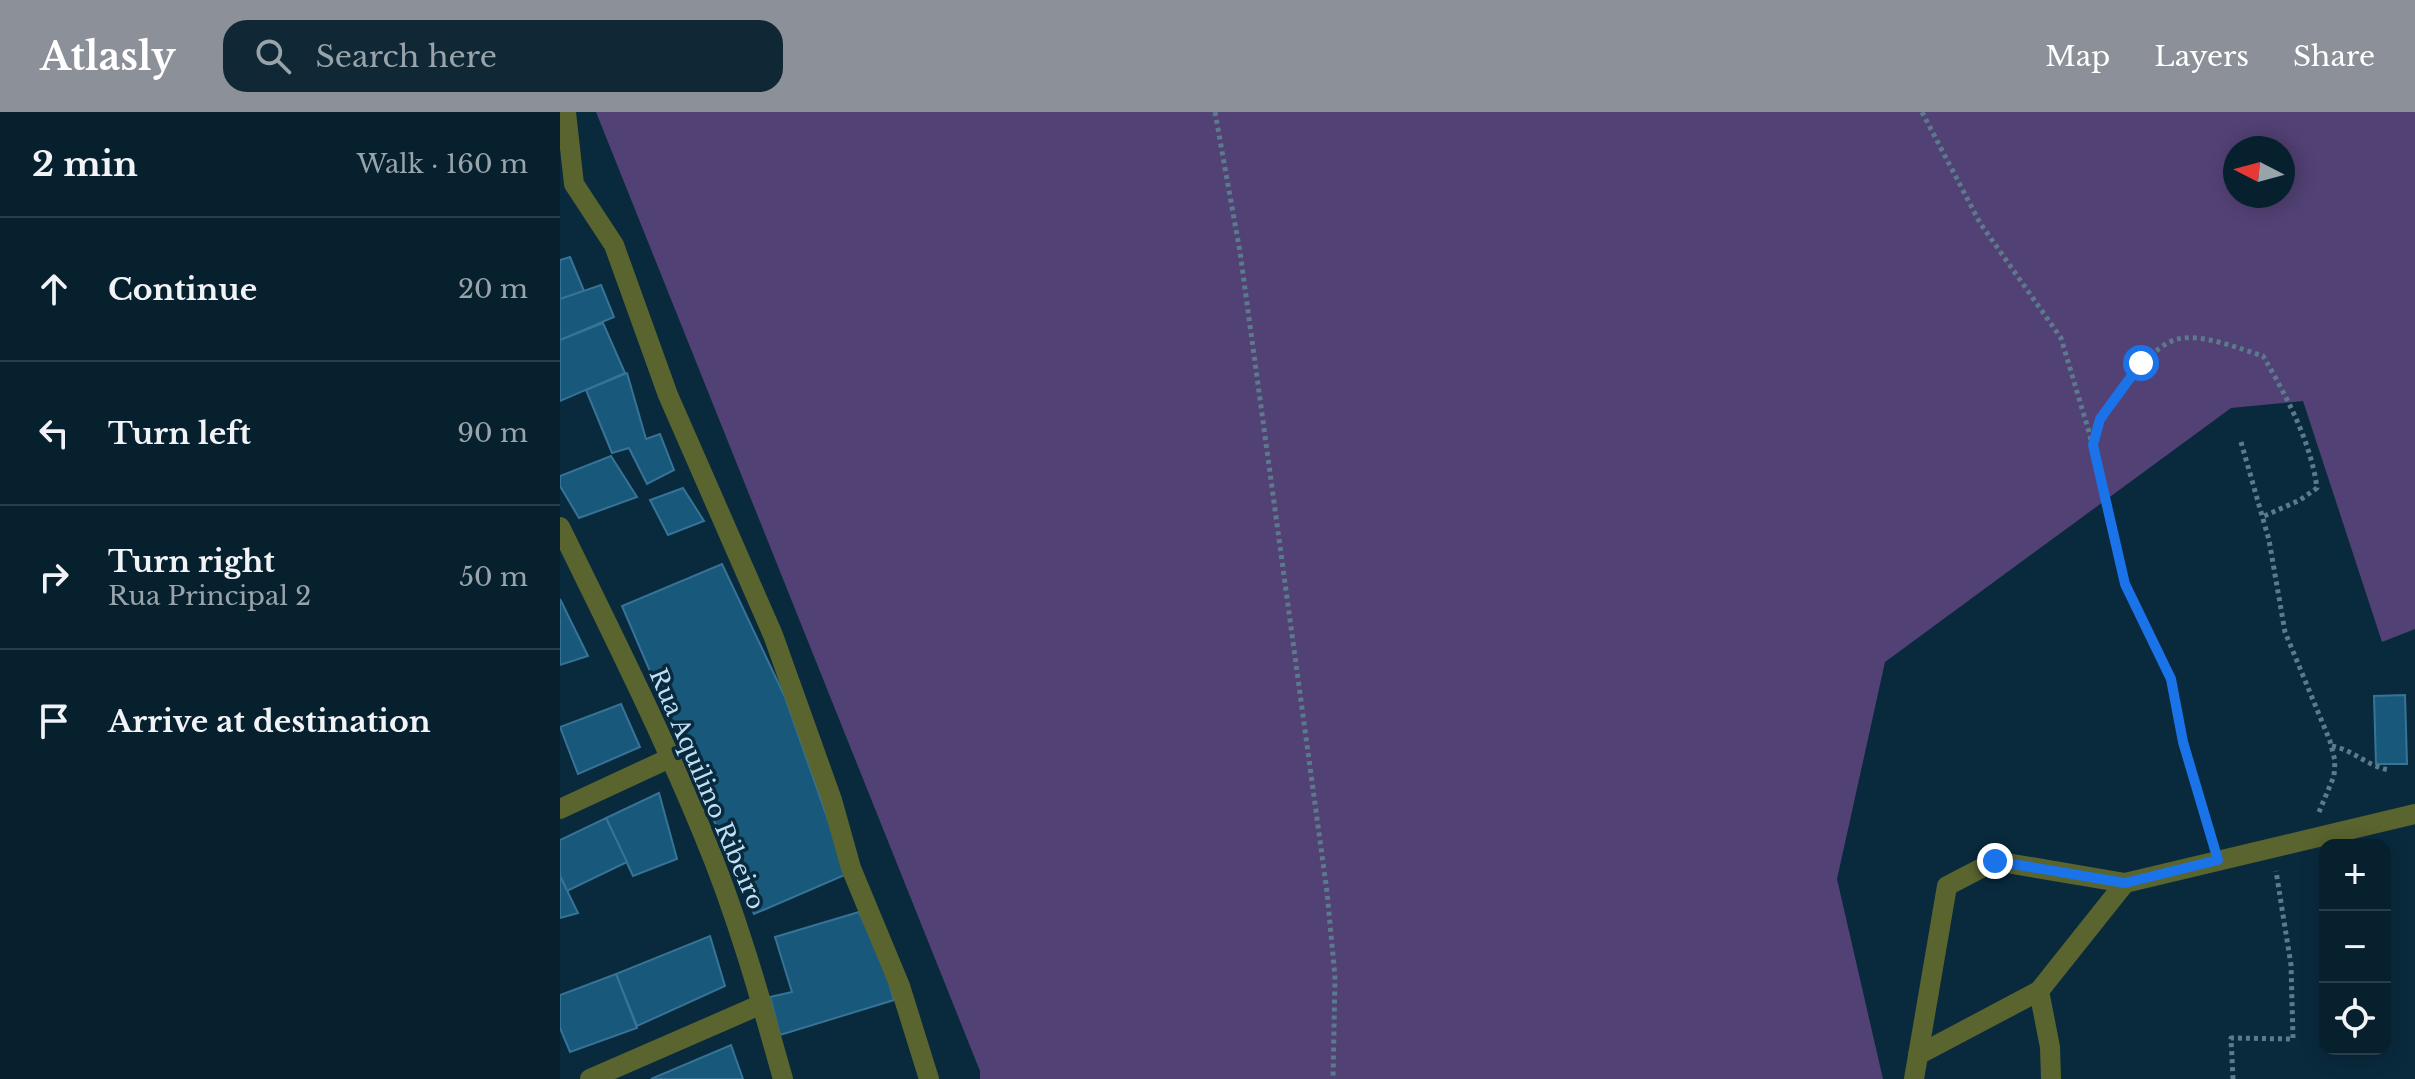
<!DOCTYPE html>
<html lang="en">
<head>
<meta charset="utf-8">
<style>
  body { margin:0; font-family:"Libre Baskerville",serif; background:#102836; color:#f1f3f6 }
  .controls { position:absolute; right:24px; bottom:24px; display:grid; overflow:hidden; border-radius:16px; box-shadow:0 4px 20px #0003 }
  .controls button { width:72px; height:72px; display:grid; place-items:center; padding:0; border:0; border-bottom:2px solid #283e4a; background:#07202e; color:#f1f3f6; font:40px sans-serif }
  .compass { position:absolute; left:1663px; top:24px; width:72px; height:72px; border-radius:50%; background:#07202e; box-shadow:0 4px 20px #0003; rotate:276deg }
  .stop { position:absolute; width:24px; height:24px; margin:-18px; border:6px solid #1a73e8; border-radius:50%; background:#fff }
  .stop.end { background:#1a73e8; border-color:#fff; box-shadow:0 2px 8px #0008 }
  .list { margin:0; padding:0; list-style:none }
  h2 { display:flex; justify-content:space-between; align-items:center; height:104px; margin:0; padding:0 32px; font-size:34px }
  h2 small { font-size:26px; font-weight:400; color:#98a3aa }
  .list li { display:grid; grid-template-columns:52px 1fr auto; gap:24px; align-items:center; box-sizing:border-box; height:144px; padding:0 32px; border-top:2px solid #283e4a }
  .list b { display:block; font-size:30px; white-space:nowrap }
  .list p { margin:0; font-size:26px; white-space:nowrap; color:#98a3aa }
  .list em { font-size:26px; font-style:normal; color:#98a3aa }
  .icon { flex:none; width:44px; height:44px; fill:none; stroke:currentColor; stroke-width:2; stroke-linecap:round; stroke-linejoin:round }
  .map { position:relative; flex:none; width:1855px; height:967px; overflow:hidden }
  header { display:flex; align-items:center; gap:48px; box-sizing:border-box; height:112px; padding:0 40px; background:#8c9099; color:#fff }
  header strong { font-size:38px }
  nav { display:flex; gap:44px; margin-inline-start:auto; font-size:28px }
  .search { width:560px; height:72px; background:#102836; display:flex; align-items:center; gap:20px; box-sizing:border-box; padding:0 28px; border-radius:24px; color:#98a3aa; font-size:30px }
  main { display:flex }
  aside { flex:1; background:#07202e }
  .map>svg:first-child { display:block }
  .green { fill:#524174; fill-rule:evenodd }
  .building { fill:#18587b; stroke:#377397; stroke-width:2 }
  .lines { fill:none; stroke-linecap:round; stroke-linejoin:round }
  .path { stroke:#5b7a8e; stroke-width:5; stroke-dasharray:4 4; stroke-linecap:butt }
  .minor { stroke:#5a642f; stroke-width:20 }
  .route { stroke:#1a73e8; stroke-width:10 }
  .labels { text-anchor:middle; stroke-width:7; stroke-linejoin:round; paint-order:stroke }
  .street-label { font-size:24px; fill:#c1dff4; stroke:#092a3d }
</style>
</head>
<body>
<header>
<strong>Atlasly</strong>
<div class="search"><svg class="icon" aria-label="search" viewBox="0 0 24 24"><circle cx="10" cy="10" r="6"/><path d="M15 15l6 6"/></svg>Search here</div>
<nav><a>Map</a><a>Layers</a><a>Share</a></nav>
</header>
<main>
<aside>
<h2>2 min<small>Walk · 160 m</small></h2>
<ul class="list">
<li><svg class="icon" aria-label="ahead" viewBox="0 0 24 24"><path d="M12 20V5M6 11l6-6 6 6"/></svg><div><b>Continue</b></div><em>20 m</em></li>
<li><svg class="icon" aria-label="left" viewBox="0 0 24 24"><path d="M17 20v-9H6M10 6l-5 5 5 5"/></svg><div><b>Turn left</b></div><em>90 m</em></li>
<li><svg class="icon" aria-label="right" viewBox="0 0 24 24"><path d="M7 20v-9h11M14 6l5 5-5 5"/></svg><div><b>Turn right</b><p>Rua Principal 2</p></div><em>50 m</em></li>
<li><svg class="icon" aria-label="arrive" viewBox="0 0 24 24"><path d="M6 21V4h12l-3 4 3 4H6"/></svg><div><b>Arrive at destination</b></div></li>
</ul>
</aside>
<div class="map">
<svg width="1855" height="967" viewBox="0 0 1855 967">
  <rect width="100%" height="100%" fill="#092a3d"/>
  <path class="green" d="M 36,0 L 1855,0 L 1855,517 L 1822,530 L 1743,289 L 1671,296 L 1325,550 L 1277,767 L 1323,967 L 420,967 L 420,959 ZM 1675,36 L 1723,36 L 1723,84 L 1675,84 Z"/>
  <g class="building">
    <path d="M 10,145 L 24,179 L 0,187 L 0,148 Z"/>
    <path d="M 41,173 L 54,205 L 0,228 L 0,187 Z"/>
    <path d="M 43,211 L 65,261 L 0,289 L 0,228 Z"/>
    <path d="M 67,261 L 86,327 L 100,322 L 114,358 L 87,372 L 69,336 L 52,341 L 26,278 Z"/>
    <path d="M 51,344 L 77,385 L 19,406 L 0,374 L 0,364 Z"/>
    <path d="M 123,376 L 144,409 L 108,423 L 90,388 Z"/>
    <path d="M 162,452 L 225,585 L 287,762 L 194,802 L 62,494 Z"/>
    <path d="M 0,487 L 28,544 L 0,553 Z"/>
    <path d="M 1845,583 L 1847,652 L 1816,652 L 1814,584 Z"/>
    <path d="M 61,592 L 80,635 L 18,662 L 0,615 Z"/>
    <path d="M 99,681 L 117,747 L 73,764 L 46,706 Z"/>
    <path d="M 46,706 L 67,750 L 7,779 L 0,764 L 0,728 Z"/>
    <path d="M 0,764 L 18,801 L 0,806 Z"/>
    <path d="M 299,800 L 324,854 L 334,888 L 220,923 L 210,885 L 232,880 L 215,825 Z"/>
    <path d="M 150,824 L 165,874 L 77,914 L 56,862 Z"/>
    <path d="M 56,862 L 77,916 L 10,940 L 0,916 L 0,883 Z"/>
    <path d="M 171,933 L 183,967 L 91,967 Z"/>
  </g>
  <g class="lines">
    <g class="path">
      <path d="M 655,0 L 680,140 L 767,780 L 775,865 L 773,967"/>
      <path d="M 1362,0 L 1420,111 L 1501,226 L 1529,320 L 1565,472 L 1611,567 L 1623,630 L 1651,724"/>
      <path d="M 1533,330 C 1542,301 1586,234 1618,227 C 1641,221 1681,237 1703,244 C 1726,283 1751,330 1757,376 L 1740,388 L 1702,405"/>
      <path d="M 1681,330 L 1709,428 L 1725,520 L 1770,629 L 1775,649 L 1774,664 L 1759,700"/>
      <path d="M 1772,634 C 1794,638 1808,655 1830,658"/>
      <path d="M 1673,967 L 1671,926 L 1733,927 L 1731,853 L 1716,759"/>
    </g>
    <g class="minor">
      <path d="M 6,0 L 14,72 L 54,133 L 108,283 L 213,523 L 272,688 L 291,756 L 340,874 L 369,967"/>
      <path d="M 0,415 C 50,517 101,619 144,724 C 177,803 200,885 223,967"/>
      <path d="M 0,697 L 110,646"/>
      <path d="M 1479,879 L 1490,935 L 1491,967"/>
      <path d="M 1358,943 L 1479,879 L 1565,771"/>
      <path d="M 30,967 L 202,892"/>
      <path d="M 1354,967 L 1387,774 L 1435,749 L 1565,771 L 1855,702"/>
    </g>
  </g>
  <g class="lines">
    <path class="route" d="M 1435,749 L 1565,771 L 1658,748 L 1623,630 L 1611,567 L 1565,472 L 1533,333 L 1540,307 L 1581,251"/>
  </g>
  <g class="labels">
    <g class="street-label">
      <text transform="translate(147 677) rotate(67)" y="8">Rua Aquilino Ribeiro</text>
    </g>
  </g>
</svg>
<div class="controls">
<button>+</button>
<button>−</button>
<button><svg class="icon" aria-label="locate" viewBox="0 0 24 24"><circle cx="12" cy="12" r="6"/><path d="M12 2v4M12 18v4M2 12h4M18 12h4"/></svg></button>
</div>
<svg class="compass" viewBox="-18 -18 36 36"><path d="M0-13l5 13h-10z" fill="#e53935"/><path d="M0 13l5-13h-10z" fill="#98a3aa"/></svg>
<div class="stop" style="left:1581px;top:251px"></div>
<div class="stop end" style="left:1435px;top:749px"></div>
</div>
</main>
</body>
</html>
